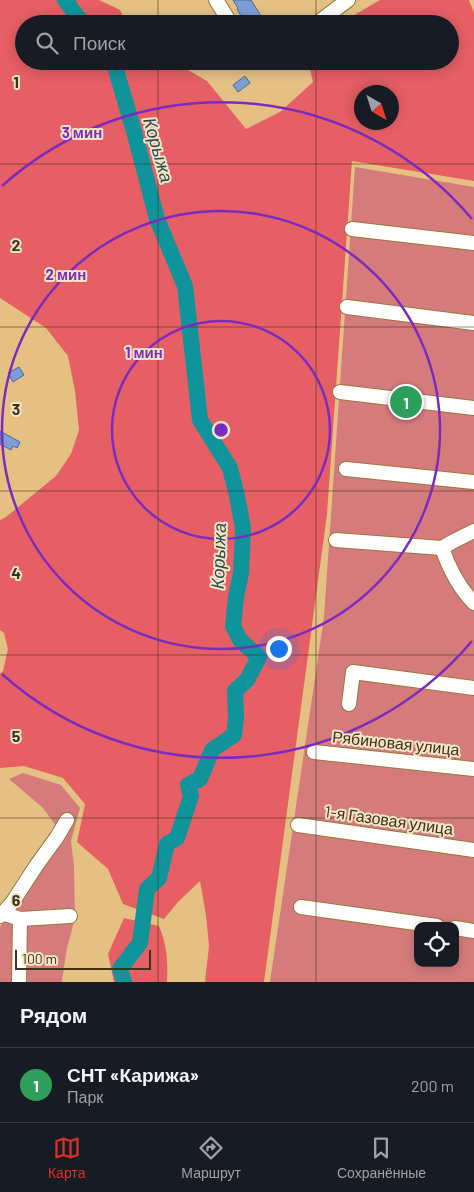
<!DOCTYPE html>
<html lang="ru">
<head>
<meta charset="utf-8">
<style>
  body { margin:0; font-family:Barlow,sans-serif; background:#20242c; color:#f1f3f6 }
  .controls { position:absolute; right:15px; bottom:15px; display:grid; overflow:hidden; border-radius:10px; box-shadow:0 2px 12px #0003 }
  .controls button { width:45px; height:45px; display:grid; place-items:center; padding:0; border:0; border-bottom:1px solid #363941; background:#171b24; color:#f1f3f6; font:25px sans-serif }
  .compass { position:absolute; left:354px; top:85px; width:45px; height:45px; border-radius:50%; background:#171b24; box-shadow:0 2px 12px #0003; rotate:141deg }
  .scale { position:absolute; left:15px; bottom:12px; width:136px; box-sizing:border-box; padding-left:5px; border:2px solid #403218; border-top:0; font-size:14px; line-height:18px; white-space:nowrap; color:#403218; -webkit-text-stroke:4px #f6e4c6; paint-order:stroke }
  .you { position:absolute; left:278px; top:648px; width:18px; height:18px; margin:-12px; border:4px solid #fff; border-radius:50%; background:#1a73e8; box-shadow:0 0 0 8px #1a73e833 }
  .badge { display:grid; place-items:center; width:32px; height:32px; border-radius:50%; background:#d93025; color:#fff; font-size:16px; font-weight:700 }
  .pin { position:absolute; translate:-50% -50%; border:2px solid #fff; box-shadow:0 1px 5px #0006 }
  .list { margin:0; padding:0; list-style:none }
  h2 { display:flex; justify-content:space-between; align-items:center; height:65px; margin:0; padding:0 20px; font-size:21px }
  h2 small { font-size:16px; font-weight:400; color:#9ea1a6 }
  .list li { display:grid; grid-template-columns:32px 1fr auto; gap:15px; align-items:center; box-sizing:border-box; height:75px; padding:0 20px; border-top:1px solid #363941 }
  .list b { display:block; font-size:19px; white-space:nowrap }
  .list p { margin:0; font-size:16px; white-space:nowrap; color:#9ea1a6 }
  .list em { font-size:16px; font-style:normal; color:#9ea1a6 }
  .icon { flex:none; width:28px; height:28px; fill:none; stroke:currentColor; stroke-width:2; stroke-linecap:round; stroke-linejoin:round }
  .map { position:relative; flex:none; width:474px; height:982px; overflow:hidden }
  .search { position:absolute; background:#171b24; box-shadow:0 2px 12px #0003; left:15px; right:15px; top:15px; height:55px; display:flex; align-items:center; gap:12px; box-sizing:border-box; padding:0 18px; border-radius:28px; color:#9ea1a6; font-size:19px }
  .sheet { height:140px; background:#171b24 }
  nav { display:flex; justify-content:space-around; align-items:center; box-sizing:border-box; height:70px; border-top:1px solid #363941; background:#171b24; font-size:14px; color:#9ea1a6 }
  nav a { display:grid; justify-items:center; gap:2px }
  nav .on { color:#d93025 }
  .map>svg:first-child { display:block }
  .green { fill:#d67b7b; fill-rule:evenodd }
  .forest { fill:#e55f64; fill-rule:evenodd }
  .lines { fill:none; stroke-linecap:round; stroke-linejoin:round }
  .river { stroke:#10949b; stroke-width:16 }
  .building { fill:#7d9ed4; stroke:#4a689b }
  .minor-casing { stroke:#99783c; stroke-width:16 }
  .minor { stroke:#fff; stroke-width:14 }
  .grid { fill:none; stroke:#403218; stroke-width:1; stroke-opacity:0.55 }
  .ring { fill:none; stroke:#7b2cbf; stroke-width:2.5 }
  .labels { text-anchor:middle; stroke-width:4; stroke-linejoin:round; paint-order:stroke }
  .street-label { font-size:16px; fill:#403218; stroke:#f6e4c6 }
  .water-label { font-size:18px; font-style:italic; fill:#2b4d4f; stroke:#f6e4c6 }
  .grid-label { font-size:16px; text-anchor:middle; font-weight:bold; fill:#403218; stroke:#f6e4c6; stroke-width:4; stroke-linejoin:round; paint-order:stroke }
  .centre { fill:#7b2cbf; stroke:#f6e4c6; stroke-width:2.5 }
  .ring-label { font-size:15px; text-anchor:middle; font-weight:bold; fill:#7b2cbf; stroke:#f6e4c6; stroke-width:4; stroke-linejoin:round; paint-order:stroke }
</style>
</head>
<body>
<div class="map">
<svg width="474" height="982" viewBox="0 0 474 982">
  <rect width="100%" height="100%" fill="#e4c083"/>
  <g class="green">
    <path d="M 355,167 L 474,187 L 474,982 L 270,982 L 324,617 ZM 418,926 L 455,926 L 455,963 L 418,963 Z"/>
    <path d="M 23,773 L 61,785 L 80,808 L 71,841 L 74,866 L 75,918 L 67,948 L 62,980 L 62,982 L 0,982 L 0,927 L 54,850 L 56,826 L 43,808 L 9,779 Z"/>
  </g>
  <g class="forest">
    <path d="M 0,0 L 99,0 L 120,10 L 127,24 L 24,24 L 24,61 L 170,61 L 178,64 L 207,81 L 246,129 L 280,112 L 313,82 L 308,61 L 450,61 L 450,24 L 339,24 L 380,0 L 469,0 L 474,13 L 474,181 L 352,161 L 327,514 L 264,982 L 205,982 L 209,946 L 206,915 L 200,881 L 178,902 L 164,919 L 123,904 L 108,869 L 77,842 L 85,804 L 63,778 L 24,766 L 0,768 L 0,674 L 3,671 L 8,649 L 4,633 L 0,630 L 0,520 L 6,517 L 56,476 L 71,454 L 79,430 L 75,391 L 68,356 L 46,328 L 0,298 ZM 362,92 L 392,92 L 392,122 L 362,122 Z"/>
    <path d="M 124,918 L 159,926 C 167,945 168,962 167,982 L 114,982 L 108,954 Z"/>
  </g>
  <g class="lines">
    <g class="river">
      <path d="M 65,0 L 83,24"/>
      <path d="M 112,61 L 114,63 L 135,135 L 157,219 L 185,286 L 200,420 L 230,468 L 237,496 L 243,528 L 241,573 L 236,597 L 233,626 L 240,640 L 259,657 L 247,680 L 235,691 L 236,717 L 234,735 L 212,750 L 200,779 L 188,785 L 191,796 L 177,838 L 167,844 L 159,878 L 147,889 L 140,943 L 120,969 L 124,982"/>
    </g>
  </g>
  <g class="building">
    <path d="M 233,0 L 251,0 L 266,24 L 249,24 L 243,15 L 241,16 L 237,9 L 238,8 Z"/>
    <path d="M 245,76 L 250,83 L 238,92 L 233,85 Z"/>
    <path d="M 19,367 L 24,375 L 13,382 L 8,373 Z"/>
    <path d="M 0,431 L 20,442 L 17,448 L 13,446 L 11,450 L 0,444 Z"/>
  </g>
  <g class="lines">
    <defs>
      <g id="minor">
        <path d="M 216,0 L 231,24"/>
        <path d="M 316,24 L 348,0"/>
        <path d="M 352,229 L 474,243"/>
        <path d="M 347,307 L 474,323"/>
        <path d="M 340,392 L 474,408"/>
        <path d="M 346,469 L 474,482"/>
        <path d="M 336,540 L 442,548 L 452,542 L 474,531"/>
        <path d="M 442,548 C 449,568 459,588 474,603"/>
        <path d="M 349,704 L 353,672 L 474,688"/>
        <path d="M 314,752 L 474,769"/>
        <path d="M 298,825 L 474,850"/>
        <path d="M 301,907 L 437,926"/>
        <path d="M 2,913 L 20,919 L 19,982"/>
        <path d="M 0,916 L 12,903 L 36,866 L 57,837 L 67,820"/>
        <path d="M 20,919 L 70,916"/>
        <path d="M 455,928 L 474,931"/>
      </g>
    </defs>
    <use href="#minor" class="minor-casing"/>
    <use href="#minor" class="minor"/>
  </g>
  <path class="grid" d="M 158,0 L 158,24M 316,0 L 316,24M 158,61 L 158,982M 316,61 L 316,982M 0,164 L 474,164M 0,327 L 474,327M 0,491 L 474,491M 0,655 L 474,655M 0,818 L 474,818"/>
  <g class="ring">
    <circle cx="221" cy="430" r="109"/>
    <circle cx="221" cy="430" r="219"/>
    <path d="M472 641A328 328 0 0 1 2 674M2 186A328 328 0 0 1 472 219"/>
  </g>
  <g class="labels">
    <g class="street-label">
      <text transform="translate(396 743) rotate(6)" y="6">Рябиновая улица</text>
      <text transform="translate(389 820) rotate(8)" y="6">1-я Газовая улица</text>
    </g>
    <g class="water-label">
      <text transform="translate(158 150) rotate(74)" y="6">Корыжа</text>
      <text transform="translate(219 556) rotate(-88)" y="6">Корыжа</text>
    </g>
  </g>
  <g class="grid-label">
    <text x="16" y="88">1</text>
    <text x="16" y="251">2</text>
    <text x="16" y="415">3</text>
    <text x="16" y="579">4</text>
    <text x="16" y="742">5</text>
    <text x="16" y="906">6</text>
  </g>
  <circle cx="221" cy="430" r="8" class="centre"/>
  <g class="ring-label">
    <text x="82" y="138">3 мин</text>
    <text x="66" y="280">2 мин</text>
    <text x="144" y="358">1 мин</text>
  </g>
</svg>
<div class="controls">
<button><svg class="icon" aria-label="locate" viewBox="0 0 24 24"><circle cx="12" cy="12" r="6"/><path d="M12 2v4M12 18v4M2 12h4M18 12h4"/></svg></button>
</div>
<svg class="compass" viewBox="-18 -18 36 36"><path d="M0-13l5 13h-10z" fill="#e53935"/><path d="M0 13l5-13h-10z" fill="#9ea1a6"/></svg>
<div class="scale">100 m</div>
<div class="you"></div>
<div class="pin badge" style="left:406px;top:402px;background:#2e9e5b">1</div>
<div class="search"><svg class="icon" aria-label="search" viewBox="0 0 24 24"><circle cx="10" cy="10" r="6"/><path d="M15 15l6 6"/></svg>Поиск</div>
</div>
<section class="sheet">
<h2>Рядом<small></small></h2>
<ul class="list">
<li><span class="badge" style="background:#2e9e5b">1</span><div><b>СНТ «Карижа»</b><p>Парк</p></div><em>200 m</em></li>
</ul>
</section>
<nav>
<a class="on"><svg class="icon" aria-label="map" viewBox="0 0 24 24"><path d="M3 6l6-2 6 2 6-2v14l-6 2-6-2-6 2zM9 4v14M15 6v14"/></svg>Карта</a>
<a><svg class="icon" aria-label="directions" viewBox="0 0 24 24"><path d="M12 3l9 9-9 9-9-9zM9 14v-3h6M13 9l2 2-2 2"/></svg>Маршрут</a>
<a><svg class="icon" aria-label="saved" viewBox="0 0 24 24"><path d="M7 4h10v16l-5-4-5 4z"/></svg>Сохранённые</a>
</nav>
</body>
</html>
